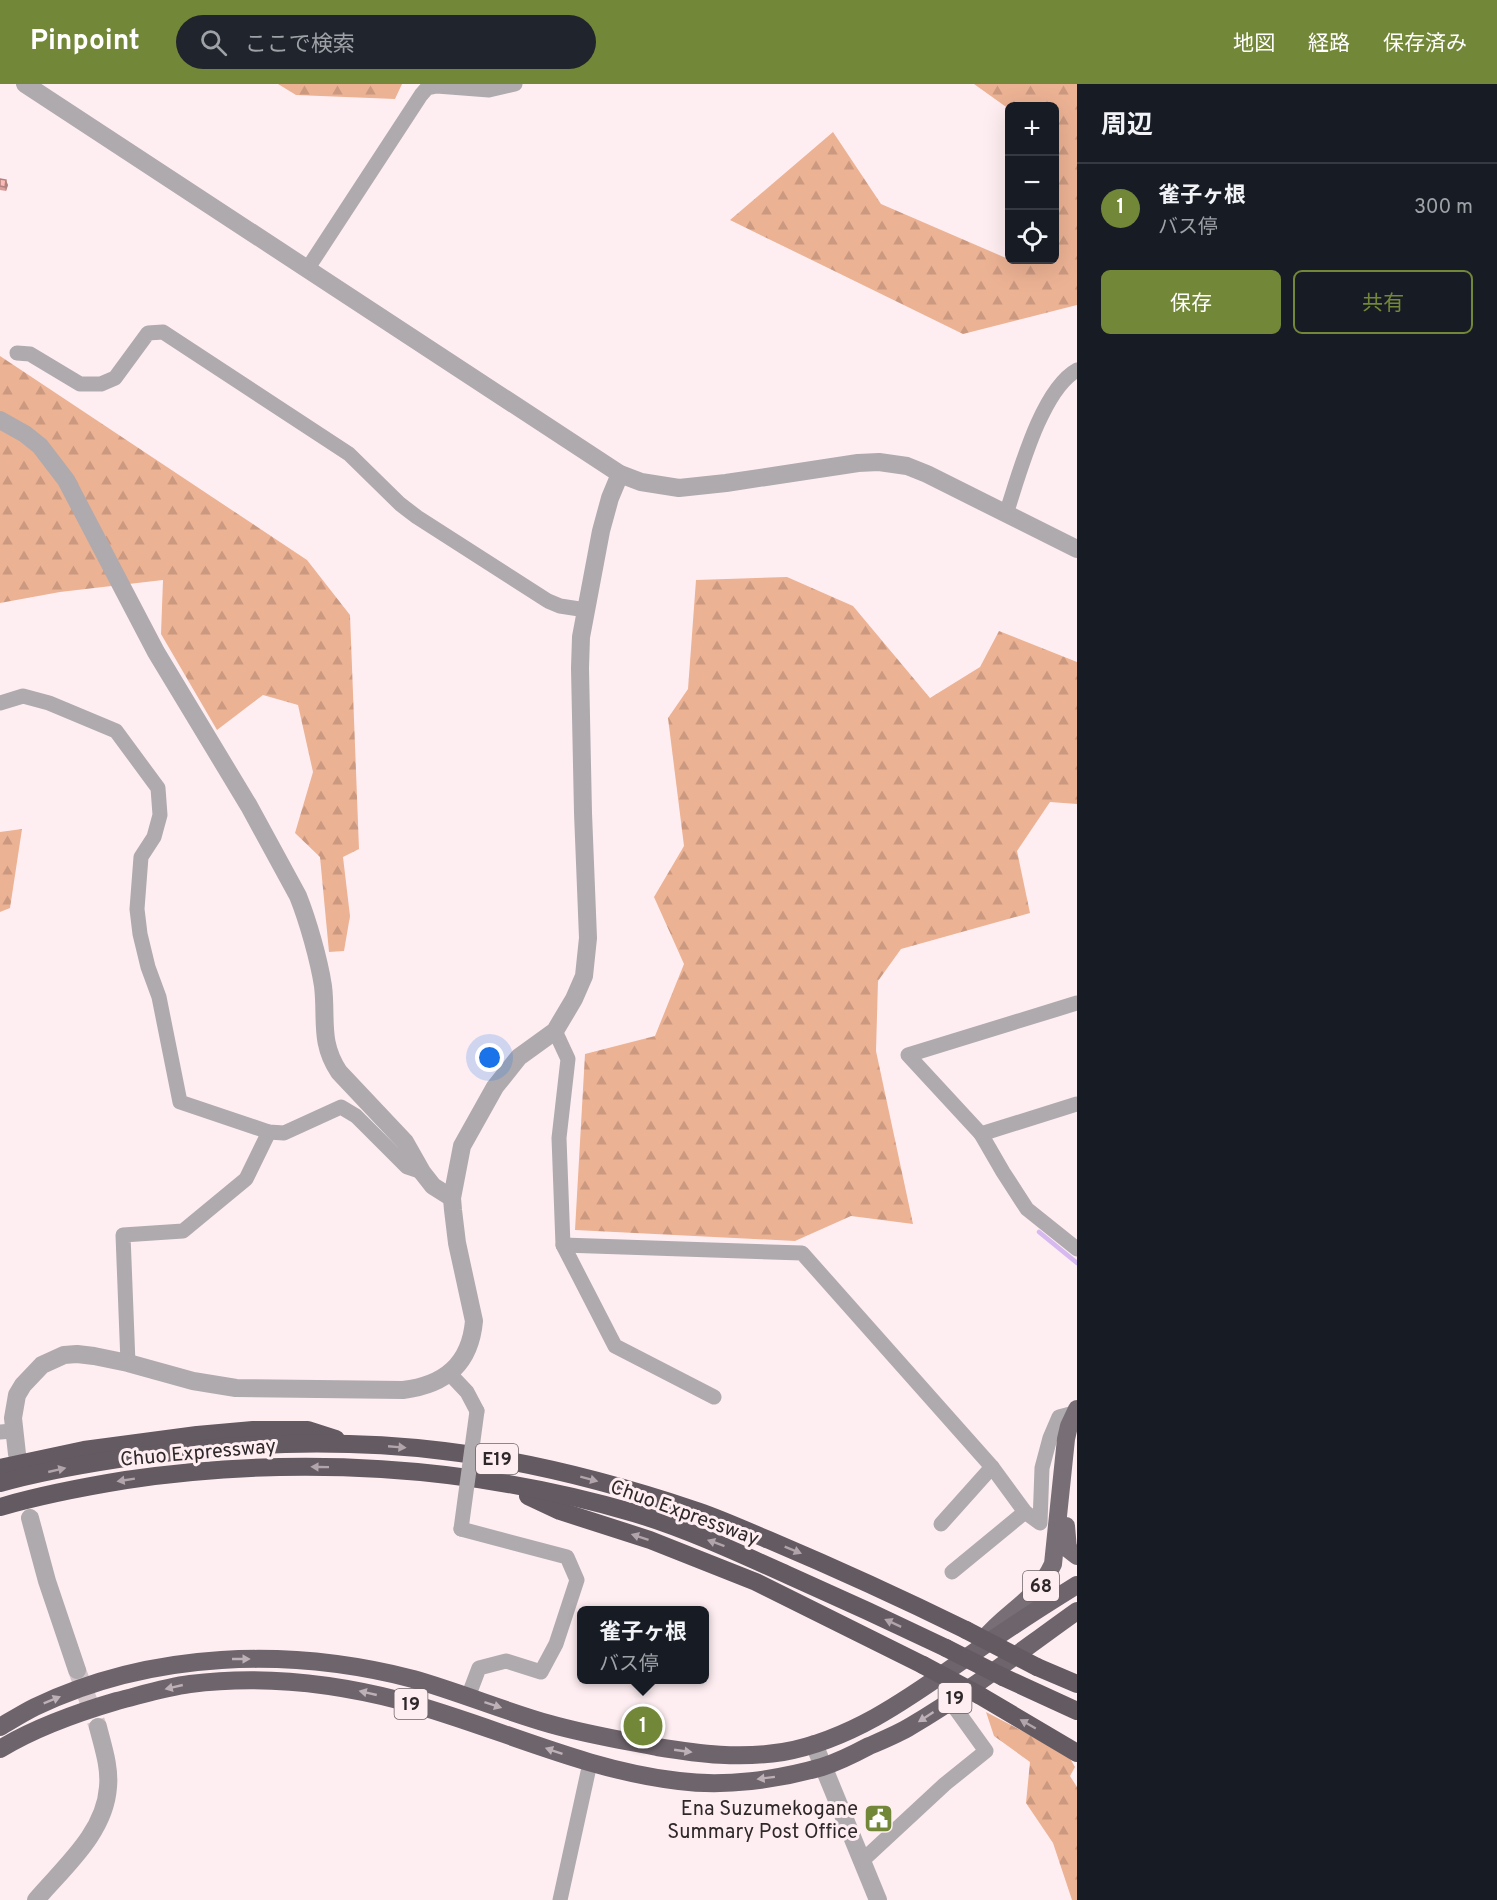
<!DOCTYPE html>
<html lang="ja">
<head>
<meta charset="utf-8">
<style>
  body { margin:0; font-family:Overpass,"Noto Sans JP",sans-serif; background:#20242c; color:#f1f3f6 }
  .controls { position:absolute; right:18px; top:18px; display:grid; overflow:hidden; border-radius:9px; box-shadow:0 6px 24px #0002 }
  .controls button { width:54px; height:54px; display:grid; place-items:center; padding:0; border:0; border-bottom:2px solid #363941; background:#171b24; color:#f1f3f6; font:30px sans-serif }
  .you { position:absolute; left:490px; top:974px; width:21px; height:21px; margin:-15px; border:4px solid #fff; border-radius:50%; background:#1a73e8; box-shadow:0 0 0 9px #1a73e833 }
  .badge { display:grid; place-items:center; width:39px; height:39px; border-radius:50%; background:#738738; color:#fff; font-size:20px; font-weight:700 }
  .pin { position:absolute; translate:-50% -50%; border:3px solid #fff; box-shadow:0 2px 6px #0006 }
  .popup { position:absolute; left:577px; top:1522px; width:132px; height:78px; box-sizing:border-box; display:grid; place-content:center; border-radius:9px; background:#171b24; filter:drop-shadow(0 2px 4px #0005); font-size:20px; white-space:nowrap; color:#9ea1a6 }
  .popup b { font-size:22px; color:#f1f3f6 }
  .popup::after { content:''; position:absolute; left:50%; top:100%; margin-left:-12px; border:12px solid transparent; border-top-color:#171b24 }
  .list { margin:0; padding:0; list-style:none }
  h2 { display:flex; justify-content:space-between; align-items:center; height:78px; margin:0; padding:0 24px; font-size:26px }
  h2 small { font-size:20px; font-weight:400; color:#9ea1a6 }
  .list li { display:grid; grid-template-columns:39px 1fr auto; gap:18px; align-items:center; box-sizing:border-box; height:90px; padding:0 24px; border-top:2px solid #363941 }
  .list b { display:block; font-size:22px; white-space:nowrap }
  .list p { margin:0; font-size:20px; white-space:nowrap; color:#9ea1a6 }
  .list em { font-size:20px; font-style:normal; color:#9ea1a6 }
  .actions { display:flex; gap:12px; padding:18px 24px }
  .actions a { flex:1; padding:14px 0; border:2px solid #738738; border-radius:9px; text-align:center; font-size:21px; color:#738738 }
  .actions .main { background:#738738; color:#fff }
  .icon { flex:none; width:33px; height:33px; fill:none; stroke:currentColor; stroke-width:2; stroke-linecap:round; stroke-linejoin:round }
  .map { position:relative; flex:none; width:1077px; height:1816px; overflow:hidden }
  header { display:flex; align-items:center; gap:36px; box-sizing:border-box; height:84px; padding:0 30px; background:#738738; color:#fff }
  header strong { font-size:28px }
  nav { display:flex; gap:33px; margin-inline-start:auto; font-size:21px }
  .search { width:420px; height:54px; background:#20242c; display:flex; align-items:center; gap:15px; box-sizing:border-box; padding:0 21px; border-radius:33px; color:#9ea1a6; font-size:22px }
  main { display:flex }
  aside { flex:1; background:#171b24 }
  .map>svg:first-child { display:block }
  .forest { fill:url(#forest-firs) }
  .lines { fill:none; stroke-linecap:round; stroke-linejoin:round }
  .stream { stroke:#d6baef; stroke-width:4.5 }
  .tertiary-tunnel { stroke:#d4c6ca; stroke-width:18; stroke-dasharray:18 9; stroke-linecap:butt }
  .minor { stroke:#afaaae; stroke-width:15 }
  .tertiary { stroke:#afaaae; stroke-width:18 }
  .primary { stroke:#786f76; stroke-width:18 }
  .trunk { stroke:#6e646c; stroke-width:18 }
  .motorway { stroke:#645a61; stroke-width:18 }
  .minor-bridge { stroke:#afaaae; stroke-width:15 }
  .motorway-bridge { stroke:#645a61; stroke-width:18 }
  .wall { fill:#da9f9c }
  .shaded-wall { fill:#b1827f }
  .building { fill:#fdb9b5; stroke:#b1827f; stroke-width:1.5 }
  .oneway { fill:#b1a4aa }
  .oneway2 { fill:#bdb0b6 }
  .labels { text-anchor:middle; stroke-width:6; stroke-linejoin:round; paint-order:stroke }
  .shield { fill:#feeef2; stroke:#6c6366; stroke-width:1.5 }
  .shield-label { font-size:18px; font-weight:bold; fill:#2e282a }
  .street-label { font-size:20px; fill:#2e282a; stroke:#feeef2 }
  .poi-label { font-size:20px; fill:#2e282a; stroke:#feeef2; text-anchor:end }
</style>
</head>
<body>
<header>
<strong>Pinpoint</strong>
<div class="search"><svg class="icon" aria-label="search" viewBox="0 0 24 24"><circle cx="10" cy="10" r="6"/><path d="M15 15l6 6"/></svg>ここで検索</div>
<nav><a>地図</a><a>経路</a><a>保存済み</a></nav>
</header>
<main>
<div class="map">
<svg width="1077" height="1816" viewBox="0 0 1077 1816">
  <defs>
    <pattern id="forest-firs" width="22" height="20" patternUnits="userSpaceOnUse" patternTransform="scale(1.5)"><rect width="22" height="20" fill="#ecb294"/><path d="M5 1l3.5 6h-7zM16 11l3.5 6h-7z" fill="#cb9980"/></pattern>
  </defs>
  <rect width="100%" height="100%" fill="#feeef2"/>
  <g class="forest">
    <path d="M 278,0 L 402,0 L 395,15 L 296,11 Z"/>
    <path d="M 974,0 L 1077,0 L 1077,221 L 963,250 L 730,136 L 833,48 L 881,120 L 1006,174 L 1009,167 L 1010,176 L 1054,176 L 1054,22 L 1010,22 L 1009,25 Z"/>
    <path d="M 0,272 L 307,476 L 350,531 L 359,765 L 343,773 L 350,832 L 344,867 L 329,868 L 320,773 L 295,749 L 313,688 L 298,621 L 263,611 L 217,646 L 161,550 L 163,496 L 60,508 L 0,519 Z"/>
    <path d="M 787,493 L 853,522 L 930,614 L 980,583 L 999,547 L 1077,578 L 1077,720 L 1050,718 L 1017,767 L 1030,829 L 901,865 L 878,897 L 876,967 L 913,1140 L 851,1132 L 795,1157 L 575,1146 L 585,970 L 655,952 L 684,880 L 654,813 L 684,762 L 668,634 L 688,605 L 696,496 Z"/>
    <path d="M 22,745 L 10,824 L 0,828 L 0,748 Z"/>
    <path d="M 986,1628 L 1068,1671 L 1075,1683 L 1070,1692 L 1077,1703 L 1077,1816 L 1072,1816 L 1053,1759 L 1026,1719 L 1030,1678 L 994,1652 Z"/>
  </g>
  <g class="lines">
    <path class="stream" d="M 1039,1148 L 1077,1179"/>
    <path class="tertiary-tunnel" d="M 77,1586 L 98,1643"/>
    <g class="minor">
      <path d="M 308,184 L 421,11 L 427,4 L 437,2 L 489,6 L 515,0"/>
      <path d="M 17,269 L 30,270 L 80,300 L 101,300 L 115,294 L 148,249 L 163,248 L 349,370 L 400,420 L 417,433 L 548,517 L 560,522 L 586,526"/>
      <path d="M 1006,430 C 1019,391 1041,306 1077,286"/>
      <path d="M 0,619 L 23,612 L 49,619 L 116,647 L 158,704 L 160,731 L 154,753 L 141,773 L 137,825 L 140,850 L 148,883 L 159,913 L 180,1018 L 269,1048 L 284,1049 L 341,1023 L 356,1032 L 407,1083 L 422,1088"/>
      <path d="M 555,947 L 568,975 L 559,1054 L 563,1161 L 615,1262 L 714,1313"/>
      <path d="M 1077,1020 L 981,1050 L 1003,1088 L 1027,1125 L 1077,1165"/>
      <path d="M 981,1050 L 908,971 L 1077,919"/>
      <path d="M 563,1161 L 802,1169 L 992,1383"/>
      <path d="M 128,1279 L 123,1151 L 183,1147 L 246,1095 L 269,1048"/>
      <path d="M 449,1289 L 467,1308 L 477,1327"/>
      <path d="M 0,1348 L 13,1347"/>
      <path d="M 941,1440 L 992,1383 L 1025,1428 L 1040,1439 L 1042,1384 L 1050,1354 L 1059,1333 L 1074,1329"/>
      <path d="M 461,1445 L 567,1473 L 577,1496 L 556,1560 L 541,1588 L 506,1577 L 479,1584 L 468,1613"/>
      <path d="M 952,1488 L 1025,1428"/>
      <path d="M 863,1776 L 945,1700 L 986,1667 L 950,1617"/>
      <path d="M 560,1816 L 590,1679"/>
    </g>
    <g class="tertiary">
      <path d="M 25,0 L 620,390 L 641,398 L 679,404 L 726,399 L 858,379 L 879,378 L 907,382 L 927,390 L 1077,465"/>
      <path d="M 0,336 L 25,350 L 40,362 L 66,396 L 156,568 L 249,722 L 298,812 C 308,837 319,876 323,902 C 327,935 319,958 339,988 L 405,1058 L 422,1088 L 433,1102 L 452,1114"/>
      <path d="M 17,1370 L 13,1334 L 17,1311 L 23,1301 L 42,1281 L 64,1271 L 77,1270 L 94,1272 L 128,1279 L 193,1297 L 236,1304 L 403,1306 C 444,1301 470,1281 474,1237 L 457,1159 L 453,1126 L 452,1114 L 462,1062 L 495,1003 L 519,973 L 555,947 L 574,915 L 584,892 L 588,854 L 583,729 L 580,584 L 581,553 L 601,447 L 610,414 L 620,390"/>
      <path d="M 30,1434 L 47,1497 L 77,1586"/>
      <path d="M 814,1660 L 878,1816"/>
      <path d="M 36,1816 C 64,1783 105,1749 108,1703 C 110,1683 103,1663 98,1643"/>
    </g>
    <g class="primary">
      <path d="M 1066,1442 L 1068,1465 L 1077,1472"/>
      <path d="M 984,1555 C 1008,1526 1036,1517 1053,1480 L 1066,1355 L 1069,1342 L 1077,1325"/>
    </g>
    <g class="trunk">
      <path d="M 0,1643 C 12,1636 23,1629 35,1623 C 152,1567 289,1563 413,1595 C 459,1608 504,1627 550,1640 C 585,1650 621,1656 657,1663 C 700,1670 740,1675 783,1668 C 856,1655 917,1608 976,1567 C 1009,1544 1043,1522 1077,1501"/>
      <path d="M 0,1665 C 36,1643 76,1629 117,1617 C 141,1611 166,1603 190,1600 C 261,1591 333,1599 402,1617 C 495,1642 583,1686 679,1697 C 725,1703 777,1696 822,1683 C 838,1678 854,1670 869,1662 C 883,1656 898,1650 911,1642 C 969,1608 1022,1566 1077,1527"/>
    </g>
    <g class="motorway">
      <path d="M 0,1384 L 84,1366 L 197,1351 L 253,1346 L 308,1346 L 336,1355"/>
      <path d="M 0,1399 C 39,1388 79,1381 118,1375 C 226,1359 336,1354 444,1367 C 529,1377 613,1399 694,1426 C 719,1434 744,1446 769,1456 C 835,1484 901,1514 966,1546"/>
      <path d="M 528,1412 L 560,1427 L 650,1456 L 756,1498 L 923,1581"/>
      <path d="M 0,1423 C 41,1411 83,1403 126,1396 C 295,1371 469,1381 634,1429 C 687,1445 739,1469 790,1492 C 842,1515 894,1539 946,1564"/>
      <path d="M 1037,1583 L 1077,1600"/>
      <path d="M 1003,1593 L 1077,1627"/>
      <path d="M 979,1611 L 1077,1669"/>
    </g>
    <path class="minor-bridge" d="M 461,1445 L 477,1327"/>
    <g class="motorway-bridge">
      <path d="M 966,1546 L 1037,1583"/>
      <path d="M 946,1564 L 1003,1593"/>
      <path d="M 923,1581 L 979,1611"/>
    </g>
  </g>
  <path class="wall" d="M 0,95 L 8,101 L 6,107 L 0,106 Z"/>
  <path class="shaded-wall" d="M 6,96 L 8,101 L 6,107 L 5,103 Z"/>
  <path class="building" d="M 0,95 L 6,96 L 5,103 L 0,102 Z"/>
  <defs><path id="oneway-solid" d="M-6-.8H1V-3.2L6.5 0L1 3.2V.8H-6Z" transform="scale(1.5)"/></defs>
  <g class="oneway">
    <use href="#oneway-solid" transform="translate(397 1363) rotate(5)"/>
    <use href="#oneway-solid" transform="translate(320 1383) rotate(-179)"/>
    <use href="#oneway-solid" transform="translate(57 1386) rotate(-13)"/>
    <use href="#oneway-solid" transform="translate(589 1395) rotate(15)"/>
    <use href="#oneway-solid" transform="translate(126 1396) rotate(171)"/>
    <use href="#oneway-solid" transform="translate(640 1453) rotate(-162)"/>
    <use href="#oneway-solid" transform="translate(716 1459) rotate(-160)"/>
    <use href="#oneway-solid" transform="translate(793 1466) rotate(22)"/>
    <use href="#oneway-solid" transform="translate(893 1539) rotate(-155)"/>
    <use href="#oneway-solid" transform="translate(1028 1640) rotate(-150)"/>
  </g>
  <g class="oneway2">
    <use href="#oneway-solid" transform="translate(241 1575)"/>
    <use href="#oneway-solid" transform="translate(174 1603) rotate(167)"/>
    <use href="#oneway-solid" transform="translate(368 1609) rotate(-167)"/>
    <use href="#oneway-solid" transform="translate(52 1616) rotate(-22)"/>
    <use href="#oneway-solid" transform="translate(493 1621) rotate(18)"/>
    <use href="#oneway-solid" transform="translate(926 1633) rotate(147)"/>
    <use href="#oneway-solid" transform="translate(554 1667) rotate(-161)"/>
    <use href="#oneway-solid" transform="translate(683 1667) rotate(8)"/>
    <use href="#oneway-solid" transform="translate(766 1694) rotate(173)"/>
  </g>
  <defs>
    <symbol id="civic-square" viewBox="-11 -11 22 22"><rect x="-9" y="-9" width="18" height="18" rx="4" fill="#738738" stroke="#feeef2"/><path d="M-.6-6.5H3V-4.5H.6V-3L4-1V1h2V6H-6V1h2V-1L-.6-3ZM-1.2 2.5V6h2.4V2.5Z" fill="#fff"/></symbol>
  </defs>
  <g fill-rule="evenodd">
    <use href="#civic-square" x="862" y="1718" width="33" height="33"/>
  </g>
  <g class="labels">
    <g class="shield">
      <rect x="476" y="1360" width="42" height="30" rx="4.5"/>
      <rect x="1023" y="1487" width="36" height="30" rx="4.5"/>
      <rect x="938.5" y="1599" width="33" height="30" rx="4.5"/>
      <rect x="394.5" y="1605" width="33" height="30" rx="4.5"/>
    </g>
    <g class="shield-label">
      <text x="497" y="1381">E19</text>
      <text x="1041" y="1508">68</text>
      <text x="955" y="1620">19</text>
      <text x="411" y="1626">19</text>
    </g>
    <g class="street-label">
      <text transform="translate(198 1368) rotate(-5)" y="7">Chuo Expressway</text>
      <text transform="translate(685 1428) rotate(20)" y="7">Chuo Expressway</text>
    </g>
    <g class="poi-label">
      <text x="858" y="1731">Ena Suzumekogane<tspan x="858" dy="23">Summary Post Office</tspan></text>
    </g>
  </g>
</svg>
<div class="controls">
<button>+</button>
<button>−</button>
<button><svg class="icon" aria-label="locate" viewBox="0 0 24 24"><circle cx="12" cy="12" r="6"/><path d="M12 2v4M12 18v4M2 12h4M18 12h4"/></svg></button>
</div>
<div class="you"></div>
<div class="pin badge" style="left:643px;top:1642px">1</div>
<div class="popup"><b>雀子ヶ根</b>バス停</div>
</div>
<aside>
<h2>周辺<small></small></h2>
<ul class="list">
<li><span class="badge">1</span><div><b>雀子ヶ根</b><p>バス停</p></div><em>300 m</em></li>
</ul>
<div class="actions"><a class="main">保存</a><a>共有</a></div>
</aside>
</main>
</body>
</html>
